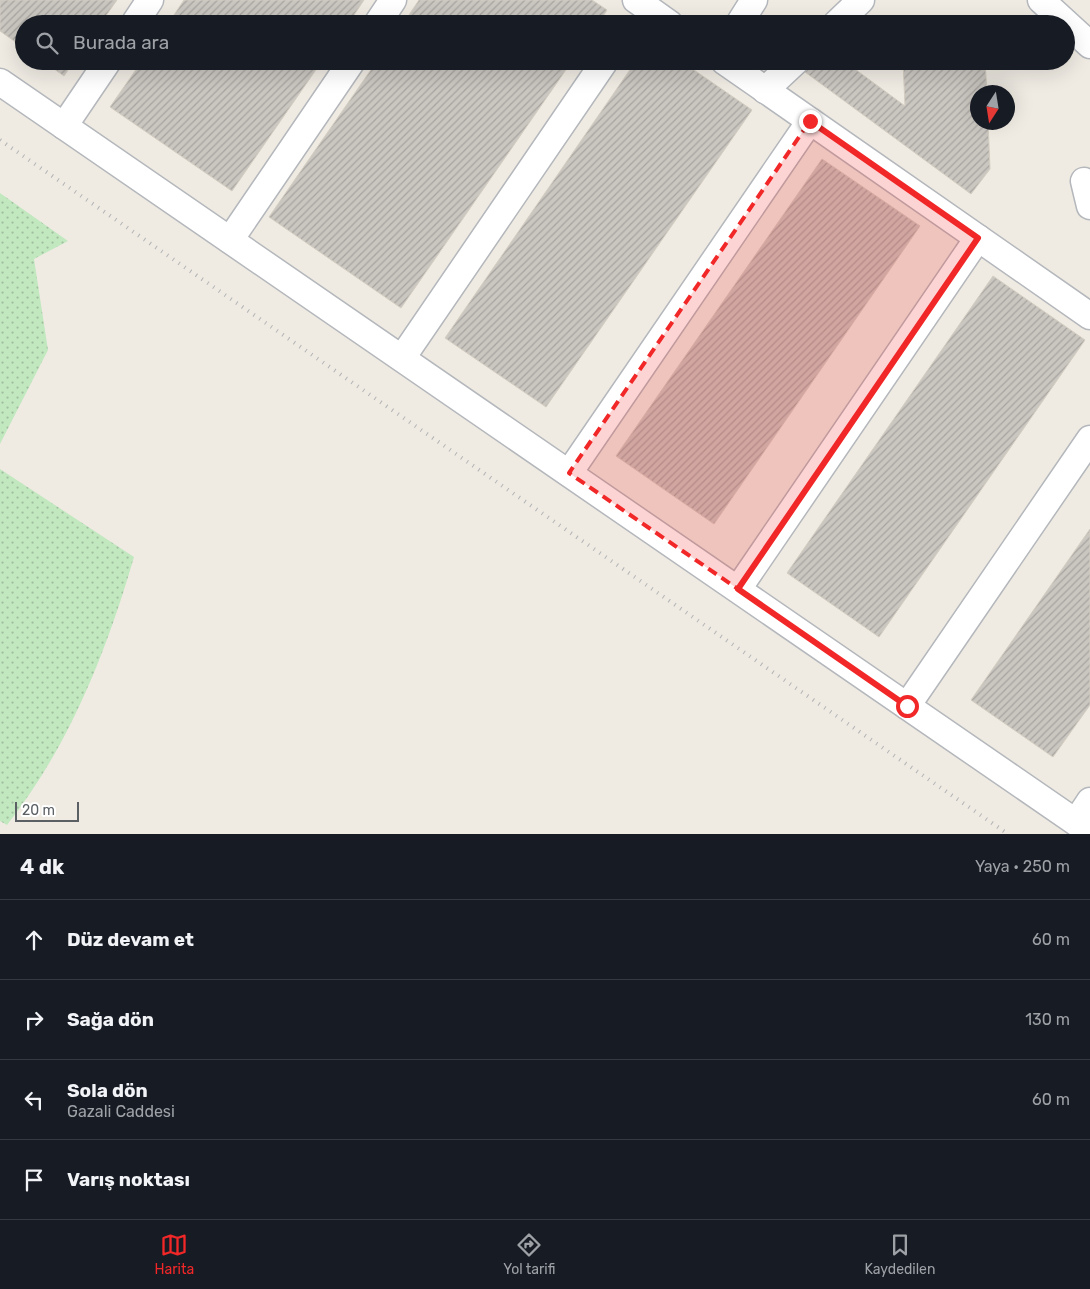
<!DOCTYPE html>
<html lang="tr">
<head>
<meta charset="utf-8">
<style>
  body { margin:0; font-family:Rubik,sans-serif; background:#242831; color:#f1f3f6 }
  .compass { position:absolute; left:970px; top:85px; width:45px; height:45px; border-radius:50%; background:#171b24; box-shadow:0 5px 20px #0002; rotate:192deg }
  .scale { position:absolute; left:15px; bottom:12px; width:64px; box-sizing:border-box; padding-left:5px; border:2px solid #5b6065; border-top:0; font-size:14px; line-height:18px; white-space:nowrap; color:#5b6065; -webkit-text-stroke:4px #fff; paint-order:stroke }
  .stop { position:absolute; width:15px; height:15px; margin:-11px; border:4px solid #f12728; border-radius:50%; background:#fff }
  .stop.end { background:#f12728; border-color:#fff; box-shadow:0 1px 5px #0008 }
  .list { margin:0; padding:0; list-style:none }
  h2 { display:flex; justify-content:space-between; align-items:center; height:65px; margin:0; padding:0 20px; font-size:21px }
  h2 small { font-size:16px; font-weight:400; color:#9ea1a6 }
  .list li { display:grid; grid-template-columns:32px 1fr auto; gap:15px; align-items:center; box-sizing:border-box; height:80px; padding:0 20px; border-top:1px solid #363941 }
  .list b { display:block; font-size:19px; white-space:nowrap }
  .list p { margin:0; font-size:16px; white-space:nowrap; color:#9ea1a6 }
  .list em { font-size:16px; font-style:normal; color:#9ea1a6 }
  .icon { flex:none; width:28px; height:28px; fill:none; stroke:currentColor; stroke-width:2; stroke-linecap:round; stroke-linejoin:round }
  .map { position:relative; flex:none; width:1090px; height:834px; overflow:hidden }
  .search { position:absolute; background:#171b24; box-shadow:0 5px 20px #0002; left:15px; right:15px; top:15px; height:55px; display:flex; align-items:center; gap:12px; box-sizing:border-box; padding:0 18px; border-radius:28px; color:#9ea1a6; font-size:19px }
  .sheet { height:385px; background:#171b24 }
  nav { display:flex; justify-content:space-around; align-items:center; box-sizing:border-box; height:70px; border-top:1px solid #363941; background:#171b24; font-size:14px; color:#9ea1a6 }
  nav a { display:grid; justify-items:center; gap:2px }
  nav .on { color:#f12728 }
  .map>svg:first-child { display:block }
  .grass { fill:url(#grass-dots) }
  .building { fill:url(#building-hatch); stroke:#d4cdc1 }
  .lines { fill:none; stroke-linecap:round; stroke-linejoin:round }
  .minor-casing { stroke:#b4b7bb; stroke-width:29 }
  .minor { stroke:#fff; stroke-width:26 }
  .rail { stroke:#b3b4b5; stroke-width:4; stroke-dasharray:1 6; stroke-linecap:butt }
  .route { stroke:#f12728; stroke-width:6 }
  .marked { fill:#f12728; fill-opacity:0.2; stroke:#f12728; stroke-width:4; stroke-dasharray:10 6; stroke-linejoin:round }
</style>
</head>
<body>
<div class="map">
<svg width="1090" height="834" viewBox="0 0 1090 834">
  <defs>
    <pattern id="grass-dots" width="8" height="8" patternUnits="userSpaceOnUse" patternTransform="scale(1.25)"><rect width="8" height="8" fill="#c2e8bf"/><path d="M2 2h.1M6 6h.1" fill="none" stroke="#a1bf9f" stroke-width="1.8" stroke-linecap="round"/></pattern>
    <pattern id="building-hatch" width="6" height="6" patternUnits="userSpaceOnUse" patternTransform="scale(1.25)"><rect width="6" height="6" fill="#cac6c0"/><path d="M-1 1l2-2M0 6l6-6M5 7l2-2" fill="none" stroke="#a7a4a0"/></pattern>
  </defs>
  <rect width="100%" height="100%" fill="#efebe3"/>
  <g class="grass">
    <path d="M 0,193 L 68,241 L 34,259 L 48,350 L 0,444 Z"/>
    <path d="M 0,469 L 134,557 C 106,653 69,746 7,825 L 0,821 Z"/>
  </g>
  <g class="building">
    <path d="M 0,0 L 117,0 L 100,24 L 24,24 L 24,48 L 0,31 Z"/>
    <path d="M 184,0 L 364,0 L 348,24 L 168,24 Z"/>
    <path d="M 419,0 L 592,0 L 607,10 L 598,24 L 403,24 Z"/>
    <path d="M 43,61 L 74,61 L 64,76 Z"/>
    <path d="M 142,61 L 322,61 L 232,191 L 110,107 Z"/>
    <path d="M 377,61 L 572,61 L 401,308 L 269,217 Z"/>
    <path d="M 636,61 L 681,61 L 752,110 L 546,407 L 445,338 Z"/>
    <path d="M 813,61 L 844,61 L 905,106 L 903,61 L 985,61 L 987,92 L 978,92 L 978,122 L 988,122 L 990,169 L 971,194 L 805,72 Z"/>
    <path d="M 822,159 L 920,226 L 714,524 L 616,456 Z"/>
    <path d="M 993,276 L 1085,340 L 879,637 L 787,573 Z"/>
    <path d="M 1090,529 L 1090,705 L 1053,757 L 971,700 Z"/>
  </g>
  <g class="lines">
    <defs>
      <g id="minor">
        <path d="M 636,0 L 670,24"/>
        <path d="M 1041,0 L 1090,45"/>
        <path d="M 134,24 L 150,0"/>
        <path d="M 377,24 L 393,0"/>
        <path d="M 739,24 L 754,0"/>
        <path d="M 836,24 L 861,0"/>
        <path d="M 724,61 L 1090,316"/>
        <path d="M 0,82 L 1090,832"/>
        <path d="M 765,90 L 796,61"/>
        <path d="M 64,126 L 108,61"/>
        <path d="M 1084,181 L 1090,206"/>
        <path d="M 230,240 L 352,61"/>
        <path d="M 402,358 L 605,61"/>
        <path d="M 569,473 L 810,121"/>
        <path d="M 738,589 L 978,238"/>
        <path d="M 907,706 L 1090,439"/>
        <path d="M 1076,822 L 1090,801"/>
      </g>
    </defs>
    <use href="#minor" class="minor-casing"/>
    <use href="#minor" class="minor"/>
    <path class="rail" d="M 0,140 L 1008,834"/>
  </g>
  <g class="lines">
    <path class="route" d="M 810,121 L 978,238 L 738,589 L 907,706"/>
  </g>
  <path class="marked" d="M 810,121 L 978,238 L 738,589 L 569,473 Z"/>
</svg>
<svg class="compass" viewBox="-18 -18 36 36"><path d="M0-13l5 13h-10z" fill="#e53935"/><path d="M0 13l5-13h-10z" fill="#9ea1a6"/></svg>
<div class="scale">20 m</div>
<div class="stop" style="left:907px;top:706px"></div>
<div class="stop end" style="left:810px;top:121px"></div>
<div class="search"><svg class="icon" aria-label="search" viewBox="0 0 24 24"><circle cx="10" cy="10" r="6"/><path d="M15 15l6 6"/></svg>Burada ara</div>
</div>
<section class="sheet">
<h2>4 dk<small>Yaya · 250 m</small></h2>
<ul class="list">
<li><svg class="icon" aria-label="ahead" viewBox="0 0 24 24"><path d="M12 20V5M6 11l6-6 6 6"/></svg><div><b>Düz devam et</b></div><em>60 m</em></li>
<li><svg class="icon" aria-label="right" viewBox="0 0 24 24"><path d="M7 20v-9h11M14 6l5 5-5 5"/></svg><div><b>Sağa dön</b></div><em>130 m</em></li>
<li><svg class="icon" aria-label="left" viewBox="0 0 24 24"><path d="M17 20v-9H6M10 6l-5 5 5 5"/></svg><div><b>Sola dön</b><p>Gazali Caddesi</p></div><em>60 m</em></li>
<li><svg class="icon" aria-label="arrive" viewBox="0 0 24 24"><path d="M6 21V4h12l-3 4 3 4H6"/></svg><div><b>Varış noktası</b></div></li>
</ul>
</section>
<nav>
<a class="on"><svg class="icon" aria-label="map" viewBox="0 0 24 24"><path d="M3 6l6-2 6 2 6-2v14l-6 2-6-2-6 2zM9 4v14M15 6v14"/></svg>Harita</a>
<a><svg class="icon" aria-label="directions" viewBox="0 0 24 24"><path d="M12 3l9 9-9 9-9-9zM9 14v-3h6M13 9l2 2-2 2"/></svg>Yol tarifi</a>
<a><svg class="icon" aria-label="saved" viewBox="0 0 24 24"><path d="M7 4h10v16l-5-4-5 4z"/></svg>Kaydedilen</a>
</nav>
</body>
</html>
